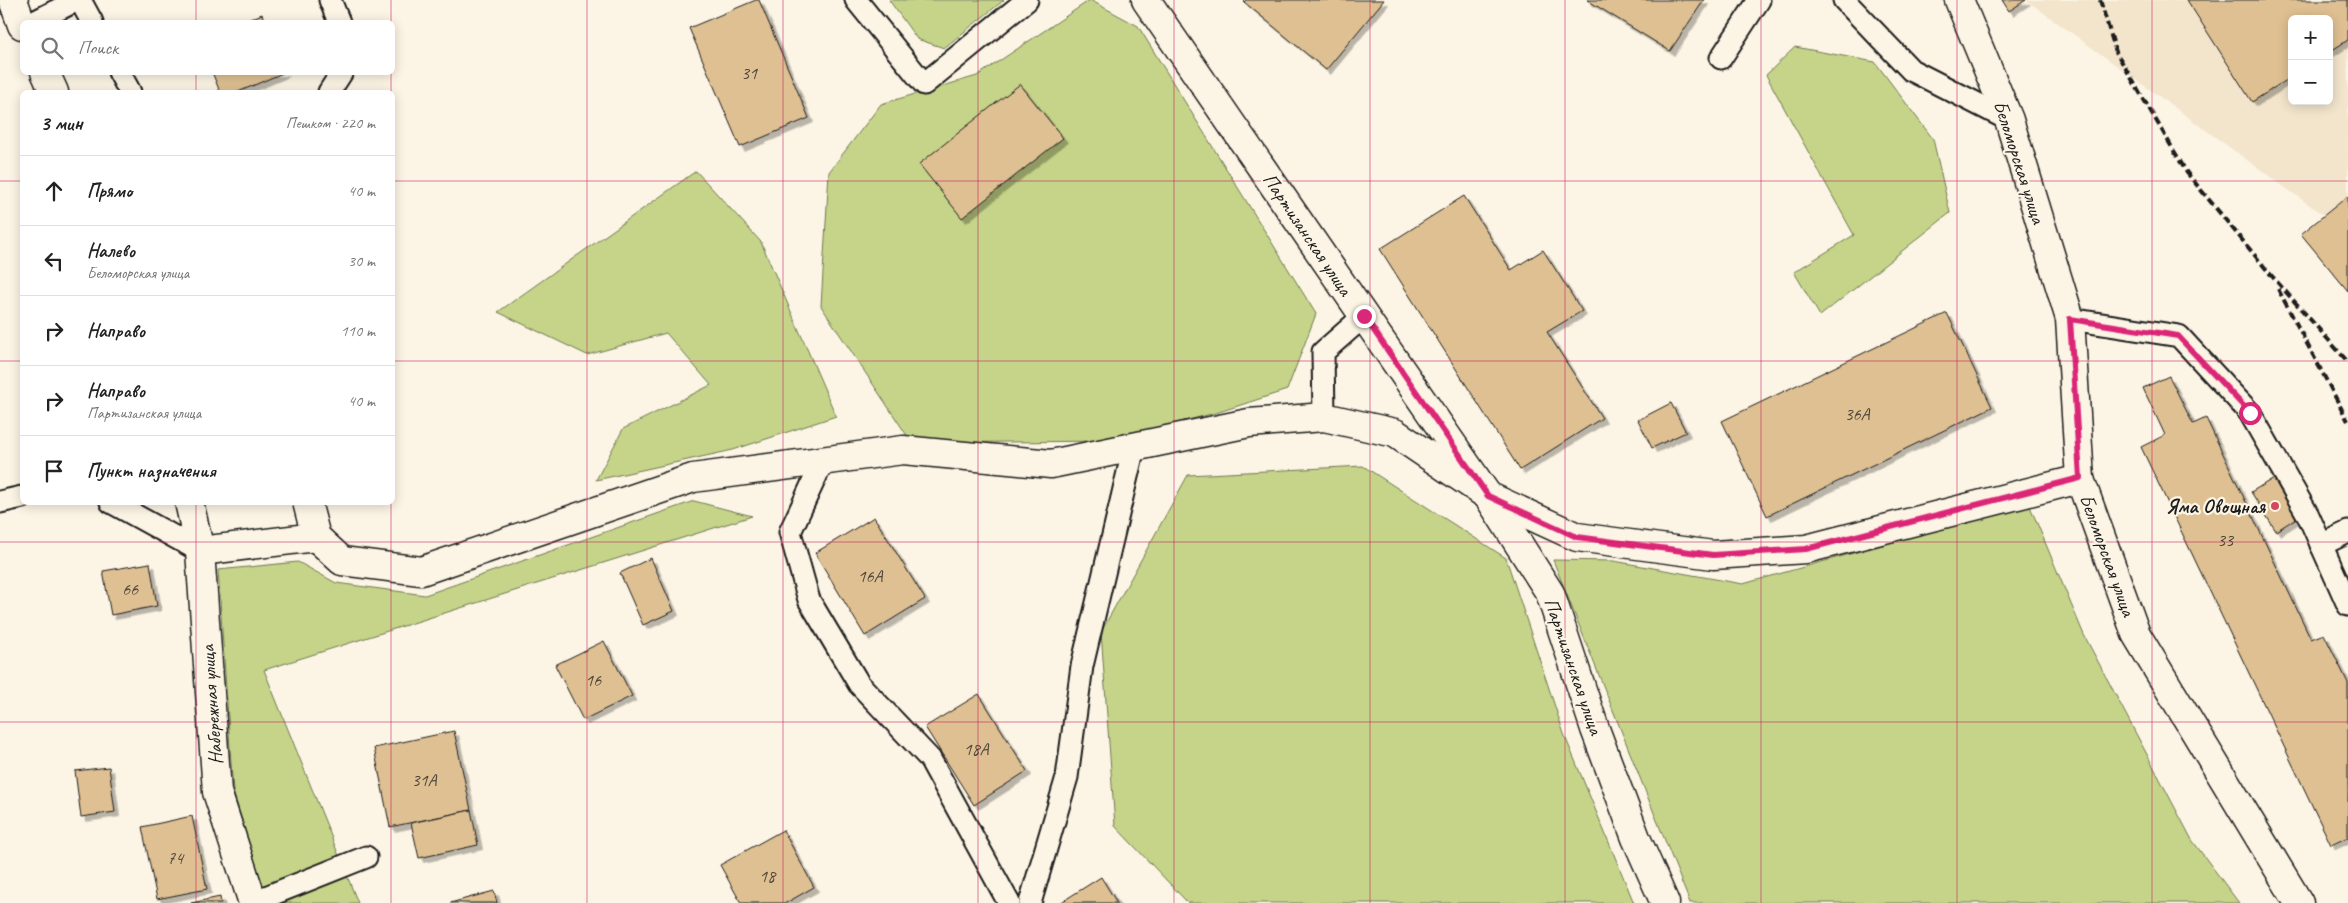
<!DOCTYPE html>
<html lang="ru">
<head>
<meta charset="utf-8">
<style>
  body { margin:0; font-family:Caveat,sans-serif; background:#f6f6f6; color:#222 }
  .controls { position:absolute; right:15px; top:15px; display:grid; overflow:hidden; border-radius:8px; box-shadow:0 2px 12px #0003 }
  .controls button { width:45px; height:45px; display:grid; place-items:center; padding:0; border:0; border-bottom:1px solid #e0e0e0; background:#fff; color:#222; font:25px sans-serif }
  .stop { position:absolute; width:15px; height:15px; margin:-11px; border:4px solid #db2777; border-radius:50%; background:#fff }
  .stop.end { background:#db2777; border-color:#fff; box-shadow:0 1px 5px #0008 }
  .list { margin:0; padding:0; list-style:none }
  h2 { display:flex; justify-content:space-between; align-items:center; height:65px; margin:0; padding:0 20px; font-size:21px }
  h2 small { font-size:16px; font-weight:400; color:#767676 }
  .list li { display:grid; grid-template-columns:32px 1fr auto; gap:15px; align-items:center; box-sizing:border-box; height:70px; padding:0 20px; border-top:1px solid #e0e0e0 }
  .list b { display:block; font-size:19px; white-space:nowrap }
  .list p { margin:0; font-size:16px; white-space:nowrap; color:#767676 }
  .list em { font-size:16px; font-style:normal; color:#767676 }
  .icon { flex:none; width:28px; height:28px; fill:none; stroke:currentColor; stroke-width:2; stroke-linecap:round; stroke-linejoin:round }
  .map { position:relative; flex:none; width:2348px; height:903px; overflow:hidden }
  .search { position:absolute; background:#fff; box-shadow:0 2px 12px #0003; left:20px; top:20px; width:375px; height:55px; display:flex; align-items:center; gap:12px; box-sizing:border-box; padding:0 18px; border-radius:8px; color:#767676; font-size:19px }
  .panel { position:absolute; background:#fff; box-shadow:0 2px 12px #0003; left:20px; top:90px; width:375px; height:415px; border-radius:8px }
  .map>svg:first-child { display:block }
  .built { fill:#f3e5cc; fill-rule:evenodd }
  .green { fill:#c5d489; stroke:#707852 }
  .building { fill:#dfc092; stroke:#1c1c1c; filter:url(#shadow) }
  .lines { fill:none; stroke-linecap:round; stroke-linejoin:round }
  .lane-casing { stroke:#1c1c1c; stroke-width:25 }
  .street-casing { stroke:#1c1c1c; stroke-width:31 }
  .lane { stroke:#fcf5e5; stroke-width:21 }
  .street { stroke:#fcf5e5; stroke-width:28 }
  .rail { stroke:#1c1c1c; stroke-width:4; stroke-dasharray:8 4; stroke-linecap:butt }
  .route { stroke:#db2777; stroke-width:6 }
  .grid { fill:none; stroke:#c2185b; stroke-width:1; stroke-opacity:0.55 }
  .poi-dot { fill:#d1495b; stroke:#fcf5e5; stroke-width:2 }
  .labels { text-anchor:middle; stroke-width:4.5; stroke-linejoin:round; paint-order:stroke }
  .number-label { font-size:18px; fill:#4d453a }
  .street-label { font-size:20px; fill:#1c1c1c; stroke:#fcf5e5 }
  .poi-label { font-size:20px; font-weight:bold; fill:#1c1c1c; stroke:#fcf5e5; text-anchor:end }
</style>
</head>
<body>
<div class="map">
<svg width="2348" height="903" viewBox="0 0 2348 903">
  <defs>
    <filter id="shadow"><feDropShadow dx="4.5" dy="4.5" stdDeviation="0" flood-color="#0004"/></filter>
  </defs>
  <rect width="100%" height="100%" fill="#fcf5e5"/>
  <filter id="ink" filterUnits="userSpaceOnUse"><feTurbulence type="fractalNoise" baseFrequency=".02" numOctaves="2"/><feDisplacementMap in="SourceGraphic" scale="10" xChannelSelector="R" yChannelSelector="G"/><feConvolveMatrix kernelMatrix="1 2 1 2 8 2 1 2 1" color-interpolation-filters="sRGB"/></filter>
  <g filter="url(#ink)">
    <path class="built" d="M 2026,0 L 2348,0 L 2348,233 ZM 2292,19 L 2329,19 L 2329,101 L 2292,101 Z"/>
    <g class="green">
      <path d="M 889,0 L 1004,0 L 944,48 L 917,39 Z"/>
      <path d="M 1090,0 L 1138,26 L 1316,314 L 1287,390 L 1219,412 L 1106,441 L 912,443 L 821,306 L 829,172 L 881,104 L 977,76 Z"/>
      <path d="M 1795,47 L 1875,62 L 1933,139 L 1950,213 L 1820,316 L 1794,272 L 1854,235 L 1766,75 Z"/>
      <path d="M 696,171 L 761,242 L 836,416 L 733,450 L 596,480 L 623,429 L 711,385 L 666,333 L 587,355 L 498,312 Z"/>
      <path d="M 1363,466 L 1506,558 L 1564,734 L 1634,903 L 1188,903 L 1115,826 L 1101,632 L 1188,475 Z"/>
      <path d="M 694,501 L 752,516 L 264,670 L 358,903 L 268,903 L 233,791 L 218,570 L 298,562 L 336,583 L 425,595 Z"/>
      <path d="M 2029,504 L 2084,635 L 2192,840 L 2239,903 L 1690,903 L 1553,560 L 1614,561 L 1743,584 Z"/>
    </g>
    <g class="building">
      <path d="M 756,0 L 759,0 L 809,118 L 740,147 L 689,28 Z"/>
      <path d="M 1246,0 L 1384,0 L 1326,70 L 1244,2 Z"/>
      <path d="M 1587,0 L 1704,0 L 1670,51 Z"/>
      <path d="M 2002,0 L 2026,0 L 2009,11 Z"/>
      <path d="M 2187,0 L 2348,0 L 2348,40 L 2329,52 L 2329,19 L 2292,19 L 2292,76 L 2252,102 Z"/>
      <path d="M 262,14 L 265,22 L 243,22 Z"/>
      <path d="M 212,72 L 285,72 L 238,92 L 220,92 Z"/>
      <path d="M 1020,84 L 1063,138 L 962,218 L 919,164 Z"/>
      <path d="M 1464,196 L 1511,270 L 1543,250 L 1582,311 L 1547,332 L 1602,418 L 1520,470 L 1380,249 Z"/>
      <path d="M 2348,196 L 2348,291 L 2301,234 Z"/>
      <path d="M 1947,313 L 1992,407 L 1767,516 L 1722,421 Z"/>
      <path d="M 2169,376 L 2193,424 L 2206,418 L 2311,639 L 2324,634 L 2348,683 L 2348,837 L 2331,845 L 2141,447 L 2165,435 L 2143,388 Z"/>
      <path d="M 1671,403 L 1686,432 L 1652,448 L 1638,420 Z"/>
      <path d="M 2274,478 L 2298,517 L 2276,531 L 2251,492 Z"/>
      <path d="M 874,517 L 925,599 L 865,636 L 815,553 Z"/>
      <path d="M 651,558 L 674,611 L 643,625 L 620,573 Z"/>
      <path d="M 150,563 L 157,606 L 111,615 L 103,571 Z"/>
      <path d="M 604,641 L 632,696 L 583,720 L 555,665 Z"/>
      <path d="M 979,694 L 1027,771 L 974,805 L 925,727 Z"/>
      <path d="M 454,731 L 471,810 L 390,827 L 374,748 Z"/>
      <path d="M 109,767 L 115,812 L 81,817 L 75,771 Z"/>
      <path d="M 471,810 L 478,845 L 419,858 L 411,823 Z"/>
      <path d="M 192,816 L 207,889 L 157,899 L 142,827 Z"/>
      <path d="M 783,830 L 814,887 L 786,903 L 741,903 L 720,865 Z"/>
      <path d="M 1101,877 L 1117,903 L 1060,903 Z"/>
      <path d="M 494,891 L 497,903 L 450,903 Z"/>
      <path d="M 220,897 L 221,903 L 191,903 Z"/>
    </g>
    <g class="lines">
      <defs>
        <g id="lane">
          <path d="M 80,0 L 92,22"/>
          <path d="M 330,0 L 339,22"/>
          <path d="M 856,0 L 924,84 L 1027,0"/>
          <path d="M 1844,0 L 1911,70 L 2009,120"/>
          <path d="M 34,22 L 77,0"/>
          <path d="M 1721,58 L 1759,0"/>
          <path d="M 119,72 L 130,92"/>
          <path d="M 329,92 L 342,72"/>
          <path d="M 2070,319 L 2179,336 L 2250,413 L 2308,515 L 2348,605"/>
          <path d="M 1324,417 L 1323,352 L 1364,316"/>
          <path d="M 823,461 L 790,532 L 809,600 L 859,684 L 930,759 L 1009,903"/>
          <path d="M 0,502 L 22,497"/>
          <path d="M 111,502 L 200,551"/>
          <path d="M 2321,545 L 2348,532"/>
          <path d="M 253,902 L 366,857"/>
          <path d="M 1030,903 L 1067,777 L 1082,666 L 1134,447"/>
        </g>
        <g id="street">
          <path d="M 13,0 L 22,25"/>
          <path d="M 1146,0 L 1488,496 L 1550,593 L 1595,729 L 1636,838 L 1665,903"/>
          <path d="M 1959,0 L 2009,120 L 2070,319 L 2080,479 L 2136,634 L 2299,903"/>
          <path d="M 45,72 L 54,92"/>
          <path d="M 189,502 L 200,551 L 217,792 L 253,903"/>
          <path d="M 307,502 L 316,537 L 342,561 L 421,571 L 693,478 L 903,450 L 1051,464 L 1249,423 L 1324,417 L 1395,433 L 1488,496 L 1577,537 L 1713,555 L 1806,549 L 2080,479"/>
          <path d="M 200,551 L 316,537"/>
        </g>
      </defs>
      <use href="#lane" class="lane-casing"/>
      <use href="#street" class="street-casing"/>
      <use href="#lane" class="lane"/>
      <use href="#street" class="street"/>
      <g class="rail">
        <path d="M 2100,0 L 2116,52 L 2187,173 L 2271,275 L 2348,362"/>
        <path d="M 2278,289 L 2348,421"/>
      </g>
    </g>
  </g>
  <g class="lines" filter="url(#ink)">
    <path class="route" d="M 1364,316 L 1488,496 L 1577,537 L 1713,555 L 1806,549 L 2080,478 L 2070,319 L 2178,336 L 2250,413"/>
  </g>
  <path class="grid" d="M 196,0 L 196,22M 391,0 L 391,22M 587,0 L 587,903M 783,0 L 783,903M 978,0 L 978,903M 1174,0 L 1174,903M 1370,0 L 1370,903M 1565,0 L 1565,903M 1761,0 L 1761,903M 1957,0 L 1957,903M 2152,0 L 2152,903M 196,72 L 196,92M 391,72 L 391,92M 0,181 L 22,181M 392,181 L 2348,181M 0,361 L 22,361M 392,361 L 2348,361M 196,502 L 196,903M 391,502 L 391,903M 0,542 L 2348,542M 0,722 L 2348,722"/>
  <circle class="poi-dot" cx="2275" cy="506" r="5"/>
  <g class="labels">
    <g class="number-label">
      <text x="749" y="79">31</text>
      <text x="1857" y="420">36А</text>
      <text x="2225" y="546">33</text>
      <text x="870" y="582">16А</text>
      <text x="130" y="595">66</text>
      <text x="593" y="686">16</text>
      <text x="976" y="755">18А</text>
      <text x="424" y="786">31А</text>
      <text x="175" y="864">74</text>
      <text x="767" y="882">18</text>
    </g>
    <g class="street-label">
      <text transform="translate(2020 162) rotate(72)" y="7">Беломорская улица</text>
      <text transform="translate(1308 234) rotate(56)" y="7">Партизанская улица</text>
      <text transform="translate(2108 555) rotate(70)" y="7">Беломорская улица</text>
      <text transform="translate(1574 666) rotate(71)" y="7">Партизанская улица</text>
      <text transform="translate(211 705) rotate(-94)" y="7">Набережная улица</text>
    </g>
    <g class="poi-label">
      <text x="2265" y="513">Яма Овощная</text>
    </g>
  </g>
</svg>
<div class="controls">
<button>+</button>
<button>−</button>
</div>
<div class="stop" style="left:2250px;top:413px"></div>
<div class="stop end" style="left:1364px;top:316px"></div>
<div class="search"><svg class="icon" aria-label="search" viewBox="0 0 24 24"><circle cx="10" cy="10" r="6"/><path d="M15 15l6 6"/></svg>Поиск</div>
<section class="panel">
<h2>3 мин<small>Пешком · 220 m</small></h2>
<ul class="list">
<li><svg class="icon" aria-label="ahead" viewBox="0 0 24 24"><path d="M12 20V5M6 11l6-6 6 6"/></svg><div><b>Прямо</b></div><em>40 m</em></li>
<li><svg class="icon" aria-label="left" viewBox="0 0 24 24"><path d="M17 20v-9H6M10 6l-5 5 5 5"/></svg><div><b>Налево</b><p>Беломорская улица</p></div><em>30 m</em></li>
<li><svg class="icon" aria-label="right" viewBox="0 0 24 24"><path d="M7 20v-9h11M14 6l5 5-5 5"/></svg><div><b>Направо</b></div><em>110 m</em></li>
<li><svg class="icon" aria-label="right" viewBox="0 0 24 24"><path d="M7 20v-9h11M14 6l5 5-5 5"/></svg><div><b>Направо</b><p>Партизанская улица</p></div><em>40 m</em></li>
<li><svg class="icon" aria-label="arrive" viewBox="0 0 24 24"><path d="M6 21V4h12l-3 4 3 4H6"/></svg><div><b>Пункт назначения</b></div></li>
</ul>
</section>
</div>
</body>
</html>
